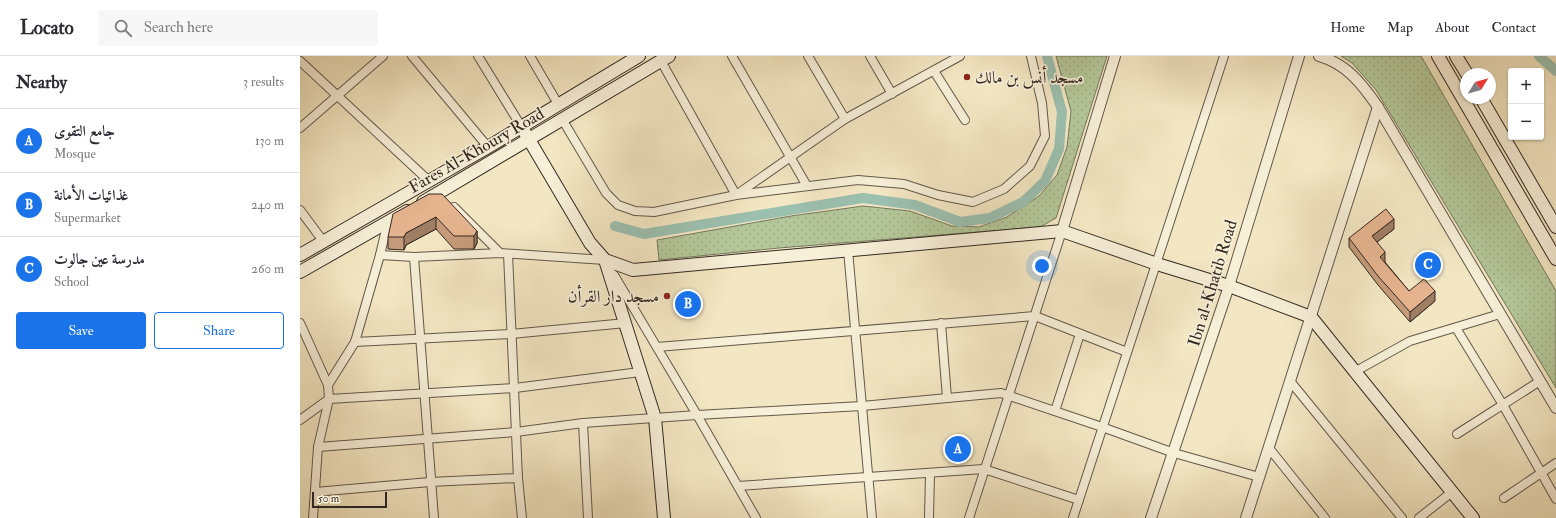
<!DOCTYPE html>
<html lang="en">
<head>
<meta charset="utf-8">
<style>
  body { margin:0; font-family:"IM FELL Double Pica",Amiri,serif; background:#f7f7f7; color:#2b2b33 }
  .controls { position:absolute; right:12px; top:12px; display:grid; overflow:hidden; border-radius:4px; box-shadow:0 1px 3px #0004 }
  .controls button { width:36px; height:36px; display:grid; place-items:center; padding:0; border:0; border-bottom:1px solid #e1e1e2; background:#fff; color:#2b2b33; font:20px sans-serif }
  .compass { position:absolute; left:1160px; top:12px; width:36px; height:36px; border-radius:50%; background:#fff; box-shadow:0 1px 3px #0004; rotate:53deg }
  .scale { position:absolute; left:12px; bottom:10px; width:75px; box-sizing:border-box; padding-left:4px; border:2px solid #342821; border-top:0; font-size:11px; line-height:14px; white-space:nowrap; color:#342821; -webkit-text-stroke:3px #f7efd8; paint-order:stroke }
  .you { position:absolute; left:742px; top:210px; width:14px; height:14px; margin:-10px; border:3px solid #fff; border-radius:50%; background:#1a73e8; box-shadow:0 0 0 6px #1a73e833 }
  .badge { display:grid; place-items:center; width:26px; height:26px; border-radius:50%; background:#1a73e8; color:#fff; font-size:13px; font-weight:700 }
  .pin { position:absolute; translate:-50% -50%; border:2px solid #fff; box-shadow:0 1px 4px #0006 }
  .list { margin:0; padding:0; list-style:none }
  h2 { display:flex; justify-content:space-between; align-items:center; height:52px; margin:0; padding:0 16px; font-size:17px }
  h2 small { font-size:13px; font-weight:400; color:#7c7c81 }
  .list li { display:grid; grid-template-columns:26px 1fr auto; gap:12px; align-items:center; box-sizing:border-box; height:64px; padding:0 16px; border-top:1px solid #e1e1e2 }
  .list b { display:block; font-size:15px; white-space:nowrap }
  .list p { margin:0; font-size:13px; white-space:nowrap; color:#7c7c81 }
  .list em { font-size:13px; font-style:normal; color:#7c7c81 }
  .actions { display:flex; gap:8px; padding:12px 16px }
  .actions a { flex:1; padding:9px 0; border:1px solid #1a73e8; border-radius:4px; text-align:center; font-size:14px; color:#1a73e8 }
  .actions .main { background:#1a73e8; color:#fff }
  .icon { flex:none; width:22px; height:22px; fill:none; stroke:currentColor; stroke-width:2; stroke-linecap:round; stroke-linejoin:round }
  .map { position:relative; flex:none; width:1256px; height:462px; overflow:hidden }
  header { display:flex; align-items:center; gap:24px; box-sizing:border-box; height:56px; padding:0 20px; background:#fff; border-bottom:1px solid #e1e1e2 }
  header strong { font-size:19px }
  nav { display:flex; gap:22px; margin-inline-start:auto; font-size:14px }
  .search { width:280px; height:36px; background:#f7f7f7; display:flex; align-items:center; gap:10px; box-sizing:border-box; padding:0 14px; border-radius:4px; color:#7c7c81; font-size:15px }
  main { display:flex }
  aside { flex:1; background:#fff }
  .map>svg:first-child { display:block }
  .park { fill:url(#park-dots); stroke:#74785d }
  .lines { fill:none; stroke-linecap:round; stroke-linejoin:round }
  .canal { stroke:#9cc0b0; stroke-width:10 }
  .minor-casing { stroke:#64584a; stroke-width:10 }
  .tertiary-casing { stroke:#64584a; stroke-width:12 }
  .secondary-casing { stroke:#342821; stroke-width:14 }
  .minor { stroke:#f7efd8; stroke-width:8 }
  .tertiary { stroke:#f7efd8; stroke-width:10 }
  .secondary { stroke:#f7efd8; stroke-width:12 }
  .wall { fill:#c59b7b; stroke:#342821 }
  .shaded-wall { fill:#a07e64; stroke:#342821 }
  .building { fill:#e5b48f; stroke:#342821 }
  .poi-dot { fill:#8f2418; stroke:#f7efd8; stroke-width:1.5 }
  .labels { text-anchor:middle; stroke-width:3.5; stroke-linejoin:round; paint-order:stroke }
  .poi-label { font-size:17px; fill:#342821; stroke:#f7efd8; text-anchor:start }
  .street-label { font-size:17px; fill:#342821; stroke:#f7efd8 }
</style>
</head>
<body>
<header>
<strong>Locato</strong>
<div class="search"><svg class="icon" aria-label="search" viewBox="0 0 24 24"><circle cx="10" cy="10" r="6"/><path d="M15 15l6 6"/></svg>Search here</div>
<nav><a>Home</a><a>Map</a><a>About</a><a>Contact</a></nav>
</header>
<main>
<aside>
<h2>Nearby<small>3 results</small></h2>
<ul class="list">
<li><span class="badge">A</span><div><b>جامع التقوى</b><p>Mosque</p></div><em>130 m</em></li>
<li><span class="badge">B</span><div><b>غذائيات الأمانة</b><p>Supermarket</p></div><em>240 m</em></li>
<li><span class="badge">C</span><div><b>مدرسة عين جالوت</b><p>School</p></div><em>260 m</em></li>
</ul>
<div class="actions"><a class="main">Save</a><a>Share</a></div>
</aside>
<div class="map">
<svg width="1256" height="462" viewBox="0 0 1256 462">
  <defs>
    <pattern id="park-dots" width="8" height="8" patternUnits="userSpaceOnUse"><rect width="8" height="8" fill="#b4c799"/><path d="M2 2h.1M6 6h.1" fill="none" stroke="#9bab84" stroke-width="1.8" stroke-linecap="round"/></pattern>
  </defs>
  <rect width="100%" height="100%" fill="#f3e7c3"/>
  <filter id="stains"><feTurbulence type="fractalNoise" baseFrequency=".005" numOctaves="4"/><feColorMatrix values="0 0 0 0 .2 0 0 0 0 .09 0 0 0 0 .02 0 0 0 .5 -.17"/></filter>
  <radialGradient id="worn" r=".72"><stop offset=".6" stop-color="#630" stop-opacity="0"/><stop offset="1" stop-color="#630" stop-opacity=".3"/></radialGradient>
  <g class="park">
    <path d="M 756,0 L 807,0 L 756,162 L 740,171 L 479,192 L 359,204 L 357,184 L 491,160 L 563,150 L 610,155 L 652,170 L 679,171 L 707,161 L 739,140 L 757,119 L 767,91 L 771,55 Z"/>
    <path d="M 1041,0 L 1121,0 L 1256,235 L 1256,332 L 1076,34 L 1052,7 Z"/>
  </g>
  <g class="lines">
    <g class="canal">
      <path d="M 1239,0 L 1256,15"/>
      <path d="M 315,170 L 344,178 L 563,142 L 615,149 L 660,166 L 690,162 L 723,146 L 745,125 L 759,93 L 762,56 L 747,0"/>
    </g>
    <defs>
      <g id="minor">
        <path d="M 112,0 L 188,91"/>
        <path d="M 178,0 L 221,70"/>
        <path d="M 230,0 L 258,48"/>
        <path d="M 432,0 L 507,130"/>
        <path d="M 508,0 L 545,63"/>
        <path d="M 570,0 L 592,38"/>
        <path d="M 0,5 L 129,125"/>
        <path d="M 361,5 L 436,139 L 545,63 L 660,0"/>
        <path d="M 634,15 L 665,64"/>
        <path d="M 262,63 L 306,137 L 318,149 L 335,155 L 354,156 L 436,139 L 558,124 L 604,128 L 638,139 L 673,146 L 704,133 L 730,110 L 745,80 L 742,47 L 731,0"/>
        <path d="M 0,72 L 83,0"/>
        <path d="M 154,151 L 200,197"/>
        <path d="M 0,154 L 23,185"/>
        <path d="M 548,194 L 572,462"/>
        <path d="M 208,198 L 218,422 L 222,462"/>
        <path d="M 80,199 L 114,201 L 200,197 L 305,204 L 306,206"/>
        <path d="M 114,201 L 134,462"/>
        <path d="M 314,219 L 397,359 L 456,462"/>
        <path d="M 0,267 L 28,329"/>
        <path d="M 641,267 L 647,342"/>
        <path d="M 1156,272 L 1203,349 L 1256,443"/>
        <path d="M 55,286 L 211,278 L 326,267"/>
        <path d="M 357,291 L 735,260 L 827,296"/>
        <path d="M 1056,315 L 1110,285 L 1200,258"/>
        <path d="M 990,325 L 1102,462"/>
        <path d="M 755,355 L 780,278"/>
        <path d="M 0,364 L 29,343 L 215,332 L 340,316"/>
        <path d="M 283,367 L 288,462"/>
        <path d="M 1157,378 L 1240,325"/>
        <path d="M 18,391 L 216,376 L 283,367 L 397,359 L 562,350 L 701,337 L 802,371 L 874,397 L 959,421"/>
        <path d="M 969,392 L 1025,462"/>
        <path d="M 438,430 L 684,413 L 779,444"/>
        <path d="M 15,436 L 130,426 L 218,422"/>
        <path d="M 1204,442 L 1256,407"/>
        <path d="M 13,462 L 18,391 L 29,343 L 28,329 L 55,286 L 80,199 L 88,165"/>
        <path d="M 629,462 L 630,418"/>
        <path d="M 669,462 L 762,175"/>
        <path d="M 773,462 L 924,0"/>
        <path d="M 1119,462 L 1152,436"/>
      </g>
      <g id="tertiary">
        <path d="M 1019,0 C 1047,8 1062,28 1078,51 L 1256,352"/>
        <path d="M 762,175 L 815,0"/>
        <path d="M 851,462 L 929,230 L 999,0"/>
        <path d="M 946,462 L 1078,51"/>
      </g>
      <g id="secondary">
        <path d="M 1138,0 L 1256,203"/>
        <path d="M 1156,0 L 1167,18"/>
        <path d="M 1181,42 L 1256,171"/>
        <path d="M 221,70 L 290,187 L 305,204 L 355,362 L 364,462"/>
        <path d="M 123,146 L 369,0"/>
        <path d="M 0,199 L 188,91 L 339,0"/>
        <path d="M 305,204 L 333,214 L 762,175 L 857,208 L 929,230 L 1011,261 L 1173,462"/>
        <path d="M 0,216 L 107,155"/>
      </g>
    </defs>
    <use href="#minor" class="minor-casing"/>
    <use href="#tertiary" class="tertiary-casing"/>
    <use href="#secondary" class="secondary-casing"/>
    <use href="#minor" class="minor"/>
    <use href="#tertiary" class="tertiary"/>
    <use href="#secondary" class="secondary"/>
  </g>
  <g class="wall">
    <path d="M 129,138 L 177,175 L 177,187 L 174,193 L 154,193 L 136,173 L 106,189 L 104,194 L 88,193 L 88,181 Z"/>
    <path d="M 1094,173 L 1077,186 L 1085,206 L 1109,235 L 1135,245 L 1110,266 L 1078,229 L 1049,191 L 1049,182 Z"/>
  </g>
  <g class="shaded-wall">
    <path d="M 136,161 L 136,173 L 106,189 L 104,194 L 104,181 L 106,177 Z"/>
    <path d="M 1094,163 L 1094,173 L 1072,190 L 1072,180 Z"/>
    <path d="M 177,175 L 177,187 L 174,193 L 174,180 Z"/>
    <path d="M 1085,196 L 1085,206 L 1080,210 L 1080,201 Z"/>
    <path d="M 1135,235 L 1135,245 L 1110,266 L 1110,256 Z"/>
  </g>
  <g class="building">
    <path d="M 129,138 L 142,138 L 177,175 L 174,180 L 154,180 L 136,161 L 106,177 L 104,181 L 88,181 L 93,158 Z"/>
    <path d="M 1086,153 L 1094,163 L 1072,180 L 1085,196 L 1080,201 L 1109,235 L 1124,223 L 1135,235 L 1110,256 L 1078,220 L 1049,182 Z"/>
  </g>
  <g class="poi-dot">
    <circle cx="667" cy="21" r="4"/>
    <circle cx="367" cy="240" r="4"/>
  </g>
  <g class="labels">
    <g class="poi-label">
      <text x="675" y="27">مسجد أنس بن مالك</text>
      <text x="359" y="246" text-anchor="end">مسجد دار القرأن</text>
    </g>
    <g class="street-label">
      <text transform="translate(176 94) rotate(-30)" y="6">Fares Al-Khoury Road</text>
      <text transform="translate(912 227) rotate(-73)" y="6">Ibn al-Khatib Road</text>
    </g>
  </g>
  <rect width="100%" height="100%" filter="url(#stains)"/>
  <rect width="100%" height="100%" fill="url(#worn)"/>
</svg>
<div class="controls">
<button>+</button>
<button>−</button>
</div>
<svg class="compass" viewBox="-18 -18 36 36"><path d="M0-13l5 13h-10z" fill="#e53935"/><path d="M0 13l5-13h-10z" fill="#7c7c81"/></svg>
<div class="scale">50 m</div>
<div class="you"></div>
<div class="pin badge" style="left:658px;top:393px">A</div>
<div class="pin badge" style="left:388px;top:248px">B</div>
<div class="pin badge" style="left:1128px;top:209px">C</div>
</div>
</main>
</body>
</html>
